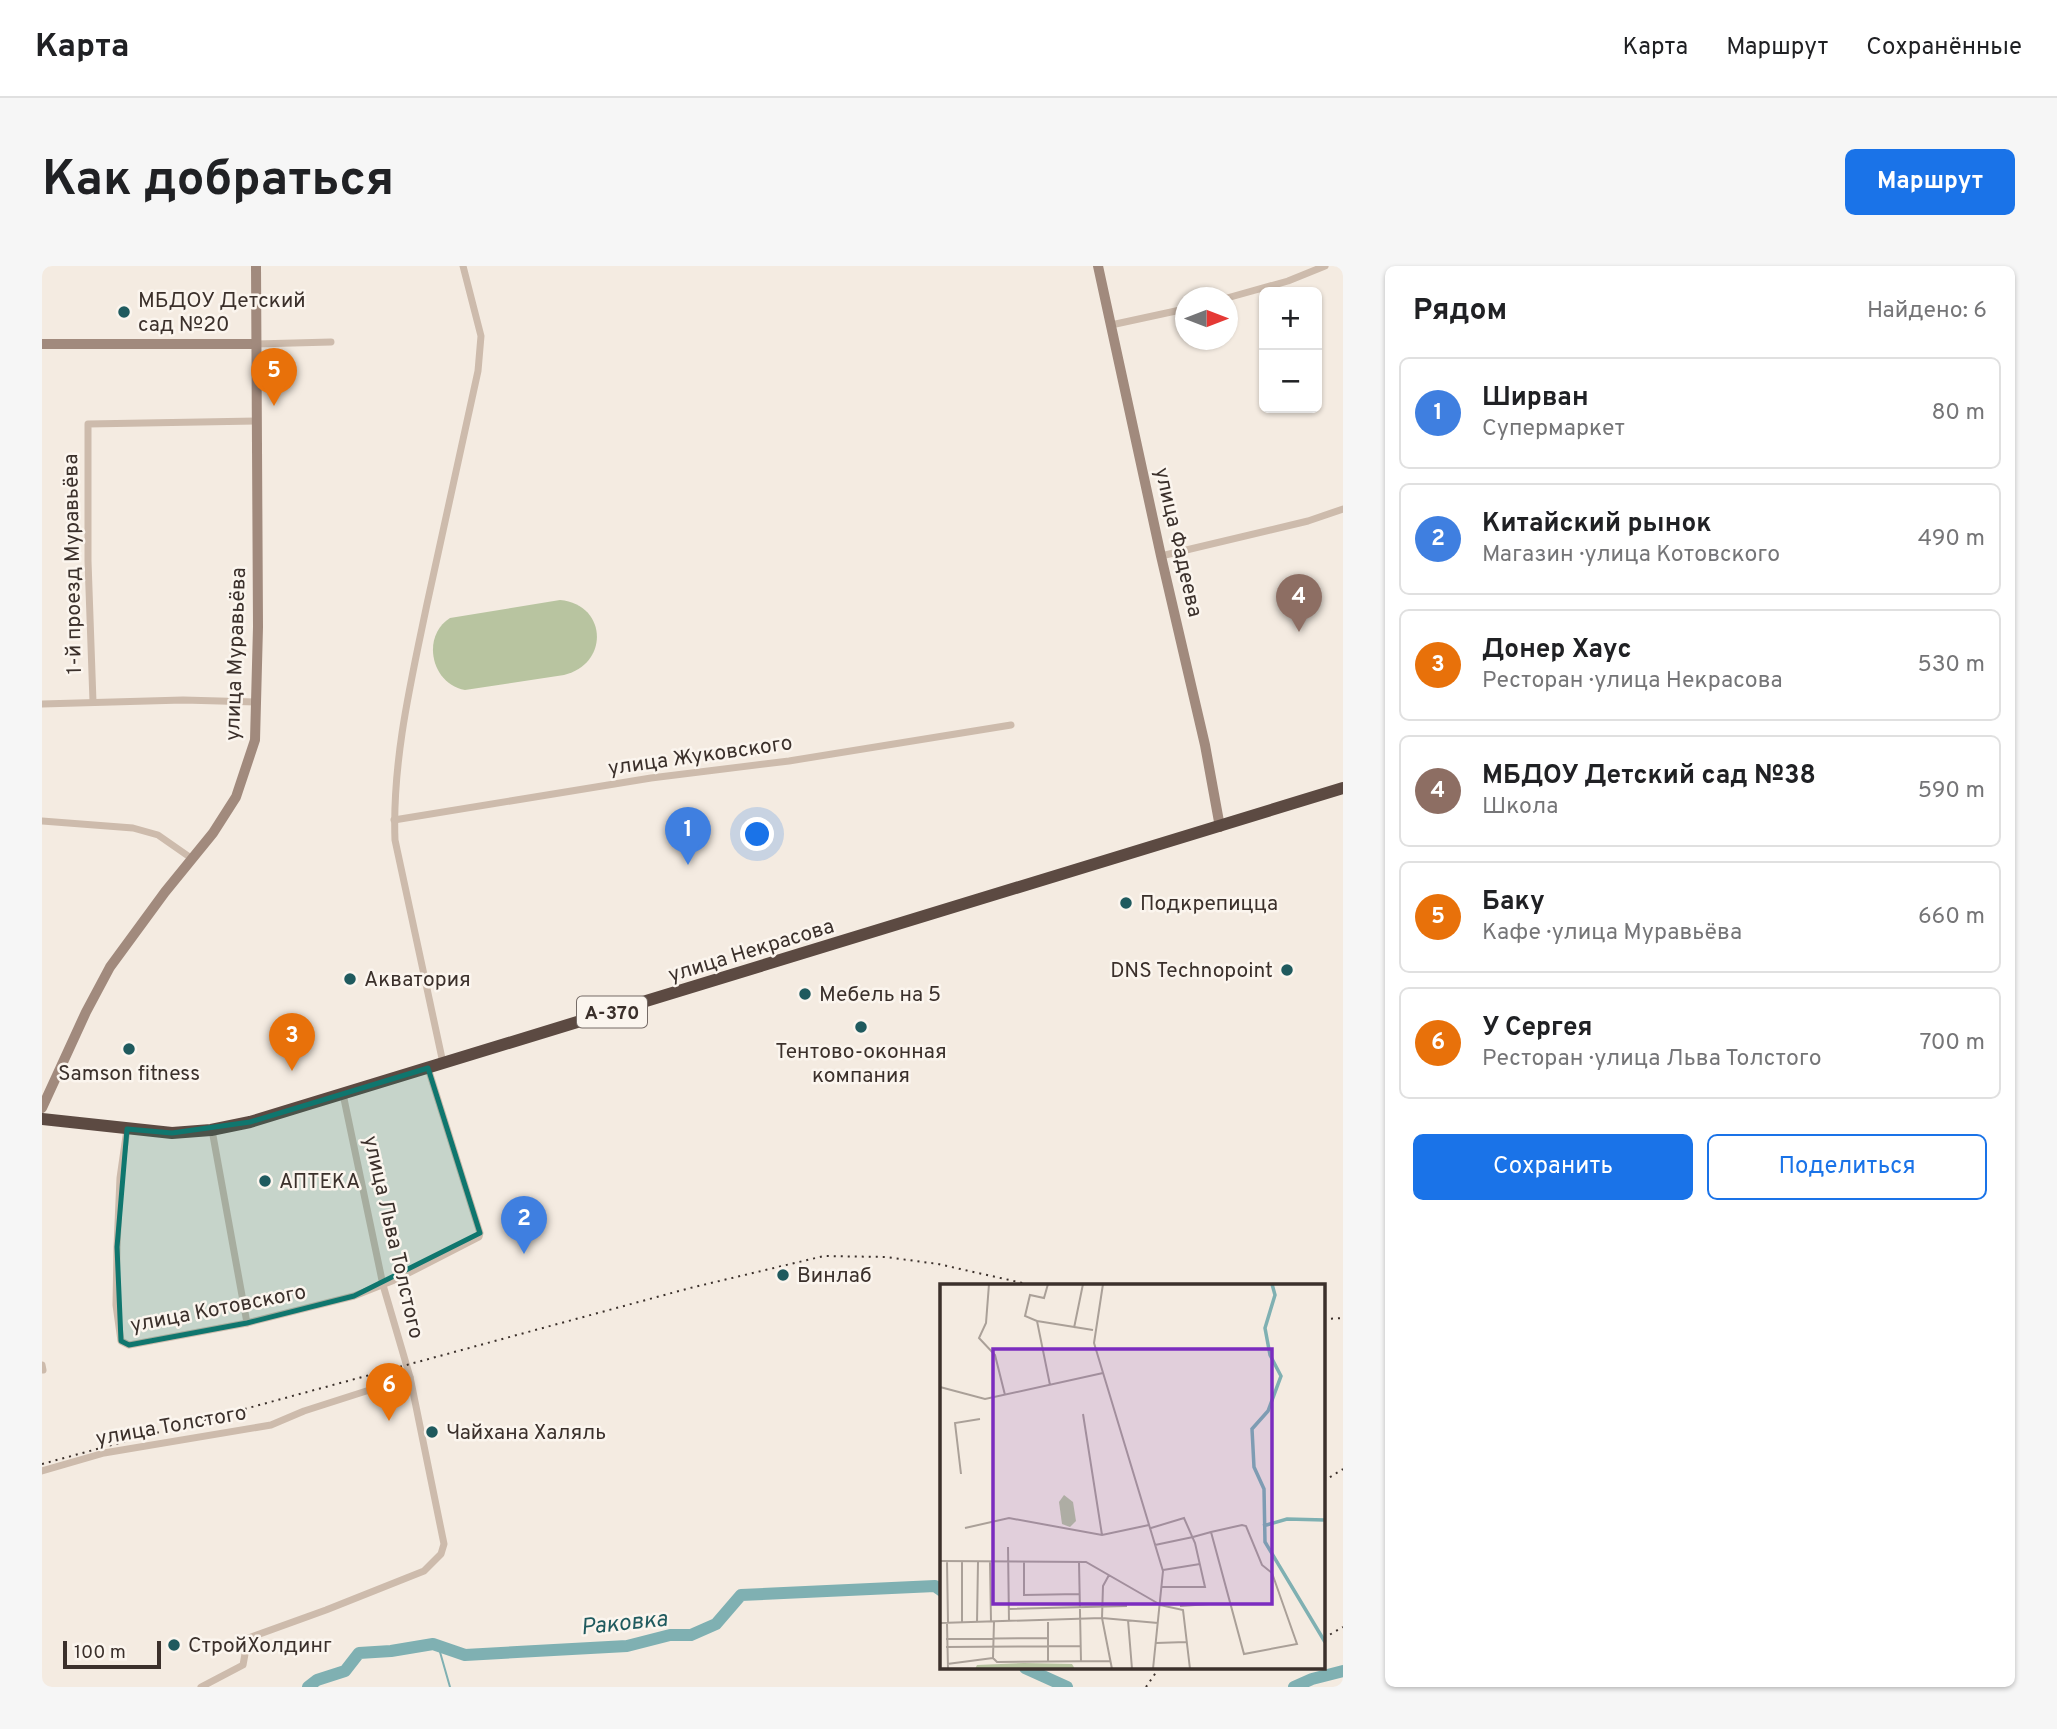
<!DOCTYPE html>
<html lang="ru">
<head>
<meta charset="utf-8">
<style>
  body { margin:0; font-family:Overpass,sans-serif; background:#f6f6f6; color:#202124 }
  .controls { position:absolute; right:21px; top:21px; display:grid; overflow:hidden; border-radius:10px; box-shadow:0 2px 5px #0004 }
  .controls button { width:63px; height:63px; display:grid; place-items:center; padding:0; border:0; border-bottom:2px solid #e0e0e0; background:#fff; color:#202124; font:35px sans-serif }
  .compass { position:absolute; left:1133px; top:21px; width:63px; height:63px; border-radius:50%; background:#fff; box-shadow:0 2px 5px #0004; rotate:90deg }
  .scale { position:absolute; left:21px; bottom:18px; width:98px; box-sizing:border-box; padding-left:7px; border:4px solid #3b302b; border-top:0; font-size:19px; line-height:24px; white-space:nowrap; color:#3b302b; -webkit-text-stroke:5px #fbf5ee; paint-order:stroke }
  .you { position:absolute; left:716px; top:569px; width:24px; height:24px; margin:-18px; border:5px solid #fff; border-radius:50%; background:#1a73e8; box-shadow:0 0 0 10px #1a73e833 }
  .badge { display:grid; place-items:center; width:46px; height:46px; border-radius:50%; background:#1a73e8; color:#fff; font-size:23px; font-weight:700 }
  .pin { position:absolute; translate:-50% -58px; filter:drop-shadow(0 2px 4px #0008) }
  .pin::after { content:''; position:absolute; top:37px; width:24px; height:21px; background:inherit; clip-path:polygon(0 0,100% 0,50% 100%) }
  .list { margin:0; padding:0; list-style:none }
  h2 { display:flex; justify-content:space-between; align-items:center; height:91px; margin:0; padding:0 28px; font-size:30px }
  h2 small { font-size:23px; font-weight:400; color:#757577 }
  .list li { display:grid; grid-template-columns:46px 1fr auto; gap:21px; align-items:center; box-sizing:border-box; height:112px; margin:0 14px 14px; padding:0 14px; border:2px solid #e0e0e0; border-radius:10px }
  .list b { display:block; font-size:26px; white-space:nowrap }
  .list p { margin:0; font-size:23px; white-space:nowrap; color:#757577 }
  .list em { font-size:23px; font-style:normal; color:#757577 }
  .actions { display:flex; gap:14px; padding:21px 28px }
  .actions a { flex:1; padding:16px 0; border:2px solid #1a73e8; border-radius:10px; text-align:center; font-size:24px; color:#1a73e8 }
  .actions .main { background:#1a73e8; color:#fff }
  .map { position:relative; flex:none; width:1301px; height:1421px; overflow:hidden; border-radius:10px }
  header { display:flex; align-items:center; gap:42px; box-sizing:border-box; height:98px; padding:0 35px; background:#fff; border-bottom:2px solid #e0e0e0 }
  header strong { font-size:33px }
  nav { display:flex; gap:38px; margin-inline-start:auto; font-size:24px }
  .intro { display:flex; align-items:center; justify-content:space-between; box-sizing:border-box; height:168px; padding:0 42px }
  h1 { margin:0; font-size:49px }
  .button { padding:18px 32px; border-radius:10px; background:#1a73e8; color:#fff; font-size:24px; font-weight:700 }
  main { display:flex; gap:42px; padding:0 42px }
  aside { flex:1; background:#fff; border-radius:10px; box-shadow:0 2px 5px #0004 }
  .map>svg:first-child { display:block }
  .garden { fill:#b8c4a0 }
  .lines { fill:none; stroke-linecap:round; stroke-linejoin:round }
  .stream { stroke:#7fb0b2; stroke-width:2 }
  .river { stroke:#7fb0b2; stroke-width:12 }
  .street { stroke:#cdbbac; stroke-width:7 }
  .secondary { stroke:#a18a7d; stroke-width:10 }
  .highway { stroke:#5c4a42; stroke-width:12 }
  .rail { stroke:#3b302b; stroke-width:2; stroke-dasharray:2 5; stroke-linecap:butt }
  .marked { fill:#0f766e; fill-opacity:0.2; stroke:#0f766e; stroke-width:5; stroke-linejoin:round }
  .poi-dot { fill:#1f5a5e; stroke:#fbf5ee; stroke-width:2.5 }
  .labels { text-anchor:middle; stroke-width:5; stroke-linejoin:round; paint-order:stroke }
  .shield { fill:#fbf5ee; stroke:#756b66; stroke-width:2 }
  .shield-label { font-size:19px; font-weight:bold; fill:#3b302b }
  .poi-label { font-size:21px; fill:#3b302b; stroke:#fbf5ee; text-anchor:start }
  .street-label { font-size:21px; fill:#3b302b; stroke:#fbf5ee }
  .water-label { font-size:23px; font-style:italic; fill:#1f5a5e; stroke:#fbf5ee }
  .inset-river { fill:none; stroke:#7fb0b2; stroke-width:3.5 }
  .inset-road { fill:none; stroke:#aaa098; stroke-width:2 }
  .view { fill:#7b2cbf; fill-opacity:0.15; stroke:#7b2cbf; stroke-width:3.5 }
  .inset-edge { fill:none; stroke:#3b302b; stroke-width:3.5 }
</style>
</head>
<body>
<header>
<strong>Карта</strong>
<nav><a>Карта</a><a>Маршрут</a><a>Сохранённые</a></nav>
</header>
<div class="intro"><h1>Как добраться</h1><a class="button">Маршрут</a></div>
<main>
<div class="map">
<svg width="1301" height="1421" viewBox="0 0 1301 1421">
  <rect width="100%" height="100%" fill="#f4ebe1"/>
  <path class="garden" d="M 518,334 C 565,338 568,398 522,409 L 423,424 C 389,418 379,370 408,352 Z"/>
  <g class="lines">
    <path class="stream" d="M 396,1379 L 408,1421"/>
    <g class="river">
      <path d="M 983,1402 L 1025,1421"/>
      <path d="M 266,1421 L 275,1414 L 303,1405 L 317,1387 L 349,1385 L 391,1378 L 423,1389 L 585,1380 L 628,1369 L 649,1369 L 674,1358 L 699,1329 L 893,1320 L 900,1325"/>
      <path d="M 1252,1421 L 1270,1413 L 1301,1405"/>
    </g>
    <g class="street">
      <path d="M 1185,32 L 1246,15 L 1283,0"/>
      <path d="M 1069,59 L 1143,43"/>
      <path d="M 214,78 L 289,76"/>
      <path d="M 1119,290 L 1266,255 L 1301,243"/>
      <path d="M 51,436 L 46,295 L 46,158 L 214,155"/>
      <path d="M 0,438 L 141,434 L 215,436"/>
      <path d="M 352,554 L 609,512 L 747,495 L 969,459"/>
      <path d="M 0,555 L 91,562 L 116,569 L 149,592"/>
      <path d="M 401,797 L 353,574 C 350,495 369,415 385,338 C 402,260 419,183 436,105 L 439,70 L 421,0"/>
      <path d="M 85,863 L 78,912 L 75,981 L 74,1039 L 79,1075 L 87,1079 L 205,1057 L 312,1030 L 355,1013 L 437,971 L 438,967 L 386,802"/>
      <path d="M 170,864 L 205,1057"/>
      <path d="M 0,1099 L 1,1104"/>
      <path d="M 0,1205 L 62,1187 L 229,1159 L 262,1145 L 368,1111"/>
      <path d="M 159,1421 L 201,1399 L 203,1388 L 201,1374 L 284,1344 L 382,1305 L 399,1288 L 402,1278 L 368,1111 L 341,1019 L 301,828"/>
    </g>
    <g class="secondary">
      <path d="M 1056,0 L 1119,290 L 1163,479 L 1178,561"/>
      <path d="M 0,78 L 214,78"/>
      <path d="M 0,842 L 44,746 L 68,701 L 123,626 L 171,567 L 194,531 L 213,474 L 216,361 L 214,0"/>
    </g>
    <path class="highway" d="M 0,853 L 130,867 L 169,864 L 208,856 L 1301,522"/>
    <g class="rail">
      <path d="M 1282,1053 L 1301,1052"/>
      <path d="M 0,1198 L 648,1022 L 782,990 L 844,991 L 896,998 L 994,1020"/>
      <path d="M 1282,1215 L 1301,1203"/>
      <path d="M 1282,1372 L 1301,1361"/>
      <path d="M 1104,1421 L 1117,1402"/>
    </g>
  </g>
  <path class="marked" d="M 386,802 L 438,967 L 312,1030 L 205,1057 L 87,1079 L 79,1075 L 75,981 L 85,863 L 130,867 L 208,856 Z"/>
  <g class="poi-dot">
    <circle cx="82" cy="46" r="7"/>
    <circle cx="1084" cy="637" r="7"/>
    <circle cx="1245" cy="704" r="7"/>
    <circle cx="308" cy="713" r="7"/>
    <circle cx="763" cy="728" r="7"/>
    <circle cx="819" cy="761" r="7"/>
    <circle cx="87" cy="783" r="7"/>
    <circle cx="223" cy="915" r="7"/>
    <circle cx="741" cy="1009" r="7"/>
    <circle cx="390" cy="1166" r="7"/>
    <circle cx="132" cy="1379" r="7"/>
  </g>
  <g class="labels">
    <rect class="shield" x="535" y="730.5" width="70" height="31" rx="5"/>
    <g class="shield-label">
      <text x="570" y="753">А-370</text>
    </g>
    <g class="poi-label">
      <text x="96" y="41">МБДОУ Детский<tspan x="96" dy="24">сад №20</tspan></text>
      <text x="1098" y="644">Подкрепицца</text>
      <text x="1231" y="711" text-anchor="end">DNS Technopoint</text>
      <text x="322" y="720">Акватория</text>
      <text x="777" y="735">Мебель на 5</text>
      <text x="819" y="792" text-anchor="middle">Тентово-оконная<tspan x="819" dy="24">компания</tspan></text>
      <text x="87" y="814" text-anchor="middle">Samson fitness</text>
      <text x="237" y="922">АПТЕКА</text>
      <text x="755" y="1016">Винлаб</text>
      <text x="404" y="1173">Чайхана Халяль</text>
      <text x="146" y="1386">СтройХолдинг</text>
    </g>
    <g class="street-label">
      <text transform="translate(1137 276) rotate(77)" y="7">улица Фадеева</text>
      <text transform="translate(30 298) rotate(-91)" y="7">1-й проезд Муравьёва</text>
      <text transform="translate(193 388) rotate(-88)" y="7">улица Муравьёва</text>
      <text transform="translate(658 489) rotate(-8)" y="7">улица Жуковского</text>
      <text transform="translate(709 684) rotate(-17)" y="7">улица Некрасова</text>
      <text transform="translate(352 971) rotate(77)" y="7">улица Льва Толстого</text>
      <text transform="translate(176 1042) rotate(-11)" y="7">улица Котовского</text>
      <text transform="translate(129 1159) rotate(-10)" y="7">улица Толстого</text>
    </g>
    <g class="water-label">
      <text transform="translate(582 1356) rotate(-6)" y="8">Раковка</text>
    </g>
  </g>
  <g transform="translate(898 1018)">
    <rect width="385" height="385" fill="#f4ebe1"/>
    <path d="M 84,379 L 132,380 L 135,385 L 35,385 L 37,381 Z" fill="#b8c4a0"/>
    <path d="M 124,211 L 133,218 L 136,237 L 130,243 L 122,240 L 119,218 Z" fill="#b8c4a0"/>
    <path class="inset-river" d="M 332,0 L 335,11 L 325,44 L 330,71 L 341,92 L 328,127 L 312,145 L 314,183 L 324,205 L 325,258 L 385,358M 323,242 L 347,235 L 385,236"/>
    <path class="inset-road" d="M 49,0 L 46,39 L 39,54 L 55,71 L 65,111M 108,0 L 104,14 L 90,11 L 85,32 L 97,37 L 110,101M 163,0 L 154,59 L 223,287 L 213,385M 97,37 L 153,46M 134,44 L 143,0M 0,103 L 45,115 L 163,89M 143,130 L 162,251M 21,190 L 15,139 L 40,135M 25,244 L 69,234 L 162,251 L 209,241M 211,244 L 244,234 L 255,259 L 265,303 L 222,303M 215,261 L 253,253 L 271,248 L 302,241 L 306,242 L 322,281 L 332,289 L 357,360 L 304,370 L 271,248M 68,263 L 69,338M 0,277 L 146,278 L 219,320M 7,277 L 8,339M 22,278 L 22,339M 50,278 L 51,338M 84,278 L 84,311 L 139,310M 139,278 L 141,378M 223,286 L 260,280M 169,291 L 163,302 L 162,334 L 172,385M 220,321 L 243,326 L 250,385M 240,322 L 270,320M 69,325 L 187,322M 188,336 L 192,385M 54,338 L 53,374 L 57,378 L 171,377M 0,339 L 162,334 L 218,339M 7,339 L 8,385M 37,339 L 38,278M 6,355 L 108,354M 216,359 L 246,358M 6,363 L 141,362M 108,378 L 108,338M 7,380 L 53,374"/>
    <path class="view" d="M 53,65 L 332,65 L 332,320 L 53,320 Z"/>
    <rect width="385" height="385" class="inset-edge"/>
  </g>
</svg>
<div class="controls">
<button>+</button>
<button>−</button>
</div>
<svg class="compass" viewBox="-18 -18 36 36"><path d="M0-13l5 13h-10z" fill="#e53935"/><path d="M0 13l5-13h-10z" fill="#757577"/></svg>
<div class="scale">100 m</div>
<div class="you"></div>
<div class="pin badge" style="left:646px;top:599px;background:#3f7fe0">1</div>
<div class="pin badge" style="left:482px;top:988px;background:#3f7fe0">2</div>
<div class="pin badge" style="left:250px;top:805px;background:#e8710a">3</div>
<div class="pin badge" style="left:1257px;top:366px;background:#8d6e63">4</div>
<div class="pin badge" style="left:232px;top:140px;background:#e8710a">5</div>
<div class="pin badge" style="left:347px;top:1155px;background:#e8710a">6</div>
</div>
<aside>
<h2>Рядом<small>Найдено: 6</small></h2>
<ul class="list">
<li><span class="badge" style="background:#3f7fe0">1</span><div><b>Ширван</b><p>Супермаркет</p></div><em>80 m</em></li>
<li><span class="badge" style="background:#3f7fe0">2</span><div><b>Китайский рынок</b><p>Магазин · улица Котовского</p></div><em>490 m</em></li>
<li><span class="badge" style="background:#e8710a">3</span><div><b>Донер Хаус</b><p>Ресторан · улица Некрасова</p></div><em>530 m</em></li>
<li><span class="badge" style="background:#8d6e63">4</span><div><b>МБДОУ Детский сад №38</b><p>Школа</p></div><em>590 m</em></li>
<li><span class="badge" style="background:#e8710a">5</span><div><b>Баку</b><p>Кафе · улица Муравьёва</p></div><em>660 m</em></li>
<li><span class="badge" style="background:#e8710a">6</span><div><b>У Сергея</b><p>Ресторан · улица Льва Толстого</p></div><em>700 m</em></li>
</ul>
<div class="actions"><a class="main">Сохранить</a><a>Поделиться</a></div>
</aside>
</main>
</body>
</html>
